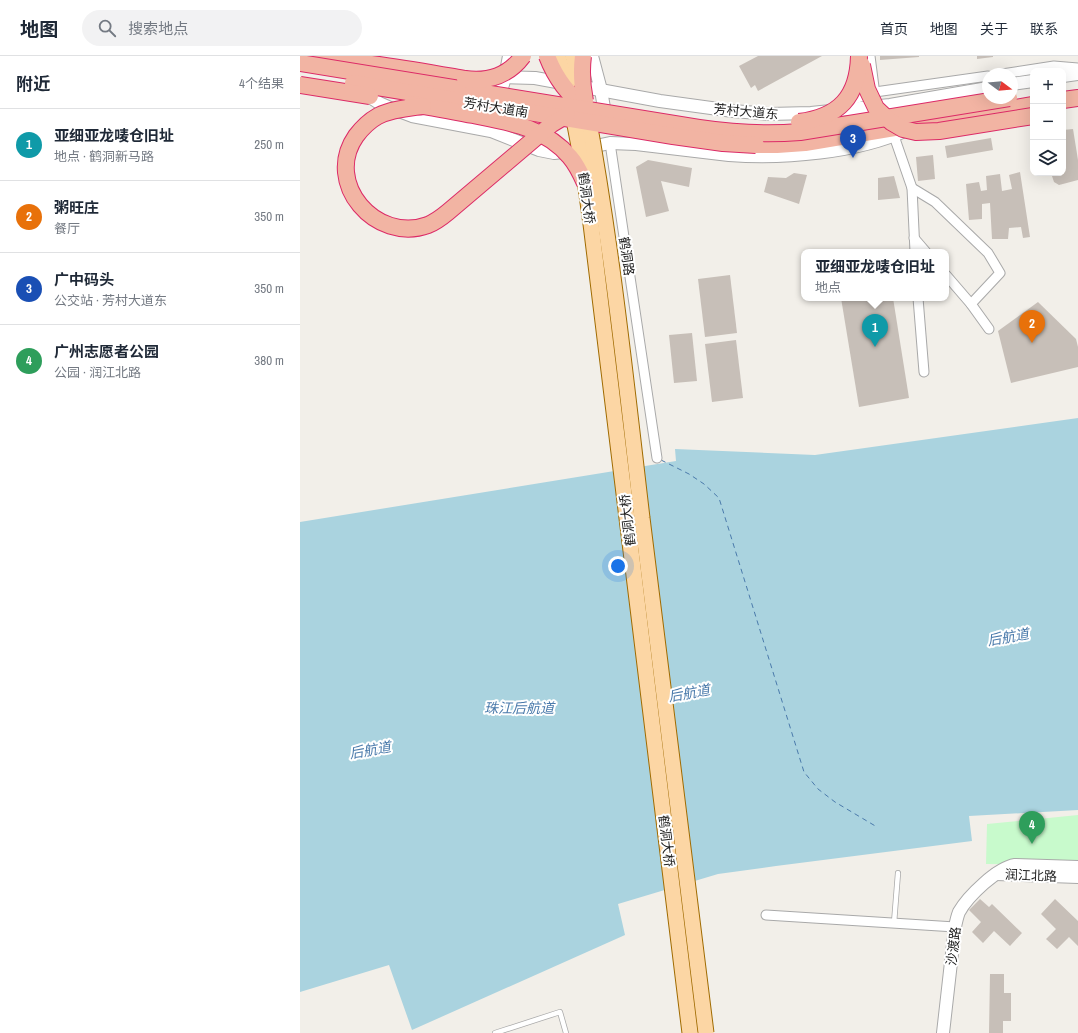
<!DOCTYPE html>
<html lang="zh">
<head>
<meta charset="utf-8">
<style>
  body { margin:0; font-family:"Archivo Narrow","Noto Sans SC",sans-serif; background:#f2f2f3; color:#1f2937 }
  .controls { position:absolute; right:12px; top:12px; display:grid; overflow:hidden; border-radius:8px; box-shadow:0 4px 16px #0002 }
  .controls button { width:36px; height:36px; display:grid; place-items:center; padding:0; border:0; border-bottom:1px solid #e0e1e3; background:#fff; color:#1f2937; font:20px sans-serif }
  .compass { position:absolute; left:682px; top:12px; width:36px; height:36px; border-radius:50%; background:#fff; box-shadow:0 4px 16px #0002; rotate:106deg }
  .you { position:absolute; left:318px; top:510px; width:14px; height:14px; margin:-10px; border:3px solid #fff; border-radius:50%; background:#1a73e8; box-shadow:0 0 0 6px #1a73e833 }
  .badge { display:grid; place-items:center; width:26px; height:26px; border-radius:50%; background:#d40000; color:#fff; font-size:13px; font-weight:700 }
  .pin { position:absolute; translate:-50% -33px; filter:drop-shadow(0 1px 2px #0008) }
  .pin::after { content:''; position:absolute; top:21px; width:14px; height:12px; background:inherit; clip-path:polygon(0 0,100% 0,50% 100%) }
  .popup { position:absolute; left:501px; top:193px; width:148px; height:52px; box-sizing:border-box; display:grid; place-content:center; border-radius:8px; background:#fff; filter:drop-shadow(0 1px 3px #0005); font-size:13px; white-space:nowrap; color:#747a83 }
  .popup b { font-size:15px; color:#1f2937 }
  .popup::after { content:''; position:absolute; left:50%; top:100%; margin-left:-8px; border:8px solid transparent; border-top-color:#fff }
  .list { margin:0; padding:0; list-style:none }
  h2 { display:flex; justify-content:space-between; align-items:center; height:52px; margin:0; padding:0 16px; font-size:17px }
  h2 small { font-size:13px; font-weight:400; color:#747a83 }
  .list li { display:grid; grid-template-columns:26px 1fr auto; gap:12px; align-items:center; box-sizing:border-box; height:72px; padding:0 16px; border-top:1px solid #e0e1e3 }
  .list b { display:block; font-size:15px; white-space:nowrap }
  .list p { margin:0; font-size:13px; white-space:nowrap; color:#747a83 }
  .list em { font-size:13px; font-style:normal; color:#747a83 }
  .icon { flex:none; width:22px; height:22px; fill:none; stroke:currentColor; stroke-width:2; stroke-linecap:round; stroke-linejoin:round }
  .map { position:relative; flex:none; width:778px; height:977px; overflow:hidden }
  header { display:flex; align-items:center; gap:24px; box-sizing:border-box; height:56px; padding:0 20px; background:#fff; border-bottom:1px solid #e0e1e3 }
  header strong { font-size:19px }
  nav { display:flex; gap:22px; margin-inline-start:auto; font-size:14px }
  .search { width:280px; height:36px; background:#f2f2f3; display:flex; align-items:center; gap:10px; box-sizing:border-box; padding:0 14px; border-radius:22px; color:#747a83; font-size:15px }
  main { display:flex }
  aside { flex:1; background:#fff }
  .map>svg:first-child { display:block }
  .park { fill:#c8facc }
  .water { fill:#aad3df }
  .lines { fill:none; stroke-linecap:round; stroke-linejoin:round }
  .ferry { stroke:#4a7aab; stroke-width:1; stroke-dasharray:5 4; stroke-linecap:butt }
  .building { fill:#c7bfb8 }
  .service-casing { stroke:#a9a9a9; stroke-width:6 }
  .minor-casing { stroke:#a9a9a9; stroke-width:11 }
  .tertiary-casing { stroke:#a9a9a9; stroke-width:14 }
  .trunk-casing { stroke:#dc2a67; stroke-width:18 }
  .service { stroke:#fff; stroke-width:4.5 }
  .minor { stroke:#fff; stroke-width:9 }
  .tertiary { stroke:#fff; stroke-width:12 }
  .trunk { stroke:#f2b4a3; stroke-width:16 }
  .primary-bridge-casing { stroke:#a06b00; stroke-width:17; stroke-linecap:butt }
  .trunk-bridge-casing { stroke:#dc2a67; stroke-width:18; stroke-linecap:butt }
  .primary-bridge { stroke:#fcd6a4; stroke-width:15 }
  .trunk-bridge { stroke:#f2b4a3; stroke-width:16 }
  .labels { text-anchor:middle; stroke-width:4; stroke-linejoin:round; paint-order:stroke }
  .street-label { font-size:13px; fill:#222; stroke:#fff }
  .water-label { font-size:14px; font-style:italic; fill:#4a7aab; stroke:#fff }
</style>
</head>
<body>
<header>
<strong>地图</strong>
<div class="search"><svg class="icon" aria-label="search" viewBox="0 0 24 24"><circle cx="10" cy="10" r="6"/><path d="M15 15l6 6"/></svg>搜索地点</div>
<nav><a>首页</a><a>地图</a><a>关于</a><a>联系</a></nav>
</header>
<main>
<aside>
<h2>附近<small>4个结果</small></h2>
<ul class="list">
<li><span class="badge" style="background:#0f9aa8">1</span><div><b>亚细亚龙唛仓旧址</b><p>地点 · 鹤洞新马路</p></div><em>250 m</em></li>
<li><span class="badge" style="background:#e8710a">2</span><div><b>粥旺庄</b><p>餐厅</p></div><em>350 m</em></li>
<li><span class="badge" style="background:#1a4fb4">3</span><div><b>广中码头</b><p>公交站 · 芳村大道东</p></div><em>350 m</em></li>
<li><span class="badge" style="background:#2e9e5b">4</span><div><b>广州志愿者公园</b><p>公园 · 润江北路</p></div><em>380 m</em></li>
</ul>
</aside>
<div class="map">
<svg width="778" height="977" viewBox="0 0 778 977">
  <rect width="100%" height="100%" fill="#f2efe9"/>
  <path class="park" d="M 778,759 L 778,809 L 686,808 L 687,768 Z"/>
  <path class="water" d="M 778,362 L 778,754 L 669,760 L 672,785 L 476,810 L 418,818 L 318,848 L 325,879 L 112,974 L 89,909 L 0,936 L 0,466 L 376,405 L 375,393 L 515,399 Z"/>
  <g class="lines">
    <path class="ferry" d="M 361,404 L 389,418 L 404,428 L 419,442 L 504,716 L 518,733 L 535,746 L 577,771"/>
  </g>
  <g class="building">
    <path d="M 458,0 L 522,0 L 458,35 L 455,29 L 451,32 L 439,10 Z"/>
    <path d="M 580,0 L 619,0 L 619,1 L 580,4 Z"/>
    <path d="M 677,0 L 693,0 L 693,1 L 677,3 Z"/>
    <path d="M 773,73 L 778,104 L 778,124 L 759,129 L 754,126 L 751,117 L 763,117 L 763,74 Z"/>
    <path d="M 691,82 L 693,94 L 647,102 L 645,90 Z"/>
    <path d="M 633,99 L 635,123 L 618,125 L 616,101 Z"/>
    <path d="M 348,104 L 392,112 L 389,131 L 361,125 L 369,155 L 346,161 L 336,111 Z"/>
    <path d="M 720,116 L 730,181 L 723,182 L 721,171 L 709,172 L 708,183 L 692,183 L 690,147 L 682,148 L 682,163 L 669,164 L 666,128 L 679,126 L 681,135 L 687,134 L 686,120 L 700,118 L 702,135 L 712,133 L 709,119 Z"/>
    <path d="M 494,117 L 507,119 L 499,148 L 464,136 L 468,121 L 486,122 Z"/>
    <path d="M 594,120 L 600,142 L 578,144 L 578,122 Z"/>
    <path d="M 430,219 L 437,277 L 405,281 L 398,223 Z"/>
    <path d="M 541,242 L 593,242 L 609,342 L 559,351 Z"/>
    <path d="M 738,246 L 776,283 L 778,291 L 778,311 L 711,327 L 698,275 Z"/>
    <path d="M 392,277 L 397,325 L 374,327 L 369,279 Z"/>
    <path d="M 436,284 L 443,342 L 412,346 L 405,288 Z"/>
    <path d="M 680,843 L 689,851 L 692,848 L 722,877 L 710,890 L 694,875 L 683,887 L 672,876 L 681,866 L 669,854 Z"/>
    <path d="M 755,843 L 778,865 L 778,890 L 769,881 L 757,893 L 746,883 L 756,873 L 741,858 Z"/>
    <path d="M 690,918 L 704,918 L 704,937 L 711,937 L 711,965 L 703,965 L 703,977 L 689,977 Z"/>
  </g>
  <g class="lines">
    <defs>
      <g id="service">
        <path d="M 594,867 L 598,817"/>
        <path d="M 195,977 L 260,956 L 266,977"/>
      </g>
      <g id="minor">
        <path d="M 570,0 L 574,31"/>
        <path d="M 702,18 L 754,10 L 778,12"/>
        <path d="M 546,46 L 575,36 L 688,20"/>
        <path d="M 594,80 L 612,132 L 615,196"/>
        <path d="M 310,87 L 357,402"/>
        <path d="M 612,132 L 635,146 L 688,197 L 700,217 L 671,248"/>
        <path d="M 614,182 L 626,196"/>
        <path d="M 646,219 L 671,248 L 689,273"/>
        <path d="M 618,242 L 624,316"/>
        <path d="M 466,859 L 655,871"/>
      </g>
      <g id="tertiary">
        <path d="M 292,0 L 301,34 L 306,64"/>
        <path d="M 763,20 L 778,18"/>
        <path d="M 196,21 L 235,22 L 360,45 L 433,55 L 469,58 L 511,57 L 590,49 L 688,32"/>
        <path d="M 712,28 L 733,25"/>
        <path d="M 65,35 L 73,43 L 79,47 L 88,51 L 112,60 L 191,75 L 239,94 L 254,97 L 272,95 L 310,87 L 336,88 L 429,99 C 484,103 557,97 607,74"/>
        <path d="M 198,47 L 205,21 L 209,0"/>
        <path d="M 696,818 L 778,821"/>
        <path d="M 643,977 L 655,871 C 656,866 657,861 659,856 C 668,840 697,812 715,809 L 778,811"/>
      </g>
      <g id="trunk">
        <path d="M 10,4 C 62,4 114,14 165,23"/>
        <path d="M 763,44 L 778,42"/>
        <path d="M 456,89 L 477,89 L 505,87 L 733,49"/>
      </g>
    </defs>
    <use href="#service" class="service-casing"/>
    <use href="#minor" class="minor-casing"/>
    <use href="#tertiary" class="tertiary-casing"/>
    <use href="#trunk" class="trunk-casing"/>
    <use href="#service" class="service"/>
    <use href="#minor" class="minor"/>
    <use href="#tertiary" class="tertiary"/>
    <use href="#trunk" class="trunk"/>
    <defs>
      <g id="primary-bridge">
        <path d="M 258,0 L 267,32"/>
        <path d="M 273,0 L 279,24"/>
        <path d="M 272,53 L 284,117 L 291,168 L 390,977"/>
        <path d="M 287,55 C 312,190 326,326 342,462 C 363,634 384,806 406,977"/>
      </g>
      <g id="trunk-bridge">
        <path d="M 247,0 C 255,21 269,40 287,53"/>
        <path d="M 283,0 C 281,15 282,30 285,45"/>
        <path d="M 0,7 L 399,72 C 433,77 466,79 500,76 L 709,42"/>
        <path d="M 562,9 L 567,33 L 576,52 L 591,66 L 603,73 L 616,76 L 639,75 L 733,60"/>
        <path d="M 165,23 C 189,26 208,20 223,0"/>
        <path d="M 53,27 L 373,80 L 423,87 L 456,89"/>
        <path d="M 0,29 L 70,40"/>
        <path d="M 112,48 C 132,51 152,55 173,59 C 208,66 245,71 270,101 C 277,109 281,118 285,127"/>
        <path d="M 123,50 C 108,52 92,53 78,60 C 69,65 62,72 56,80 C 23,127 76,188 128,169 C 135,166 142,161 148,156 L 252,68 L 267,59"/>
        <path d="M 499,66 C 539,61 558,41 559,0"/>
      </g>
    </defs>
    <use href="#primary-bridge" class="primary-bridge-casing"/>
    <use href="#trunk-bridge" class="trunk-bridge-casing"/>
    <use href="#primary-bridge" class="primary-bridge"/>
    <use href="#trunk-bridge" class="trunk-bridge"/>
  </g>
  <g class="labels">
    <g class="street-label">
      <text transform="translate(196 51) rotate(9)" y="5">芳村大道南</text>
      <text transform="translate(446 55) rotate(5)" y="5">芳村大道东</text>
      <text transform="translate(287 142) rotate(82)" y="5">鹤洞大桥</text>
      <text transform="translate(327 200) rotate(82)" y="5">鹤洞路</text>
      <text transform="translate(327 464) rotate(-97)" y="5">鹤洞大桥</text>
      <text transform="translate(367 785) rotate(83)" y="5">鹤洞大桥</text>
      <text transform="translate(731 819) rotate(2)" y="5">润江北路</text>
      <text transform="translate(653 890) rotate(-83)" y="5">沙渡路</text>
    </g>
    <g class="water-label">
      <text transform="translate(708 581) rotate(-10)" y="5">后航道</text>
      <text transform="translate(389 637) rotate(-10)" y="5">后航道</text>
      <text x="219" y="657">珠江后航道</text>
      <text transform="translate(70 694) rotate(-10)" y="5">后航道</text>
    </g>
  </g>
</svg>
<div class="controls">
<button>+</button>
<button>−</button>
<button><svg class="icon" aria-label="layers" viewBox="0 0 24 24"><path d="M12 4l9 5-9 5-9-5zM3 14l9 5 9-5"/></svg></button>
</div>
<svg class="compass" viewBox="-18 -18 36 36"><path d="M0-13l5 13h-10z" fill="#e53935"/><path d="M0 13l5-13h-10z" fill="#747a83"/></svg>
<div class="you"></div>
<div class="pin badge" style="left:575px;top:291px;background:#0f9aa8">1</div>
<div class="popup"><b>亚细亚龙唛仓旧址</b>地点</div>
<div class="pin badge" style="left:732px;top:287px;background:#e8710a">2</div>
<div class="pin badge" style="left:553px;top:102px;background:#1a4fb4">3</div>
<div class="pin badge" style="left:732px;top:788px;background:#2e9e5b">4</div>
</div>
</main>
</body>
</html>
